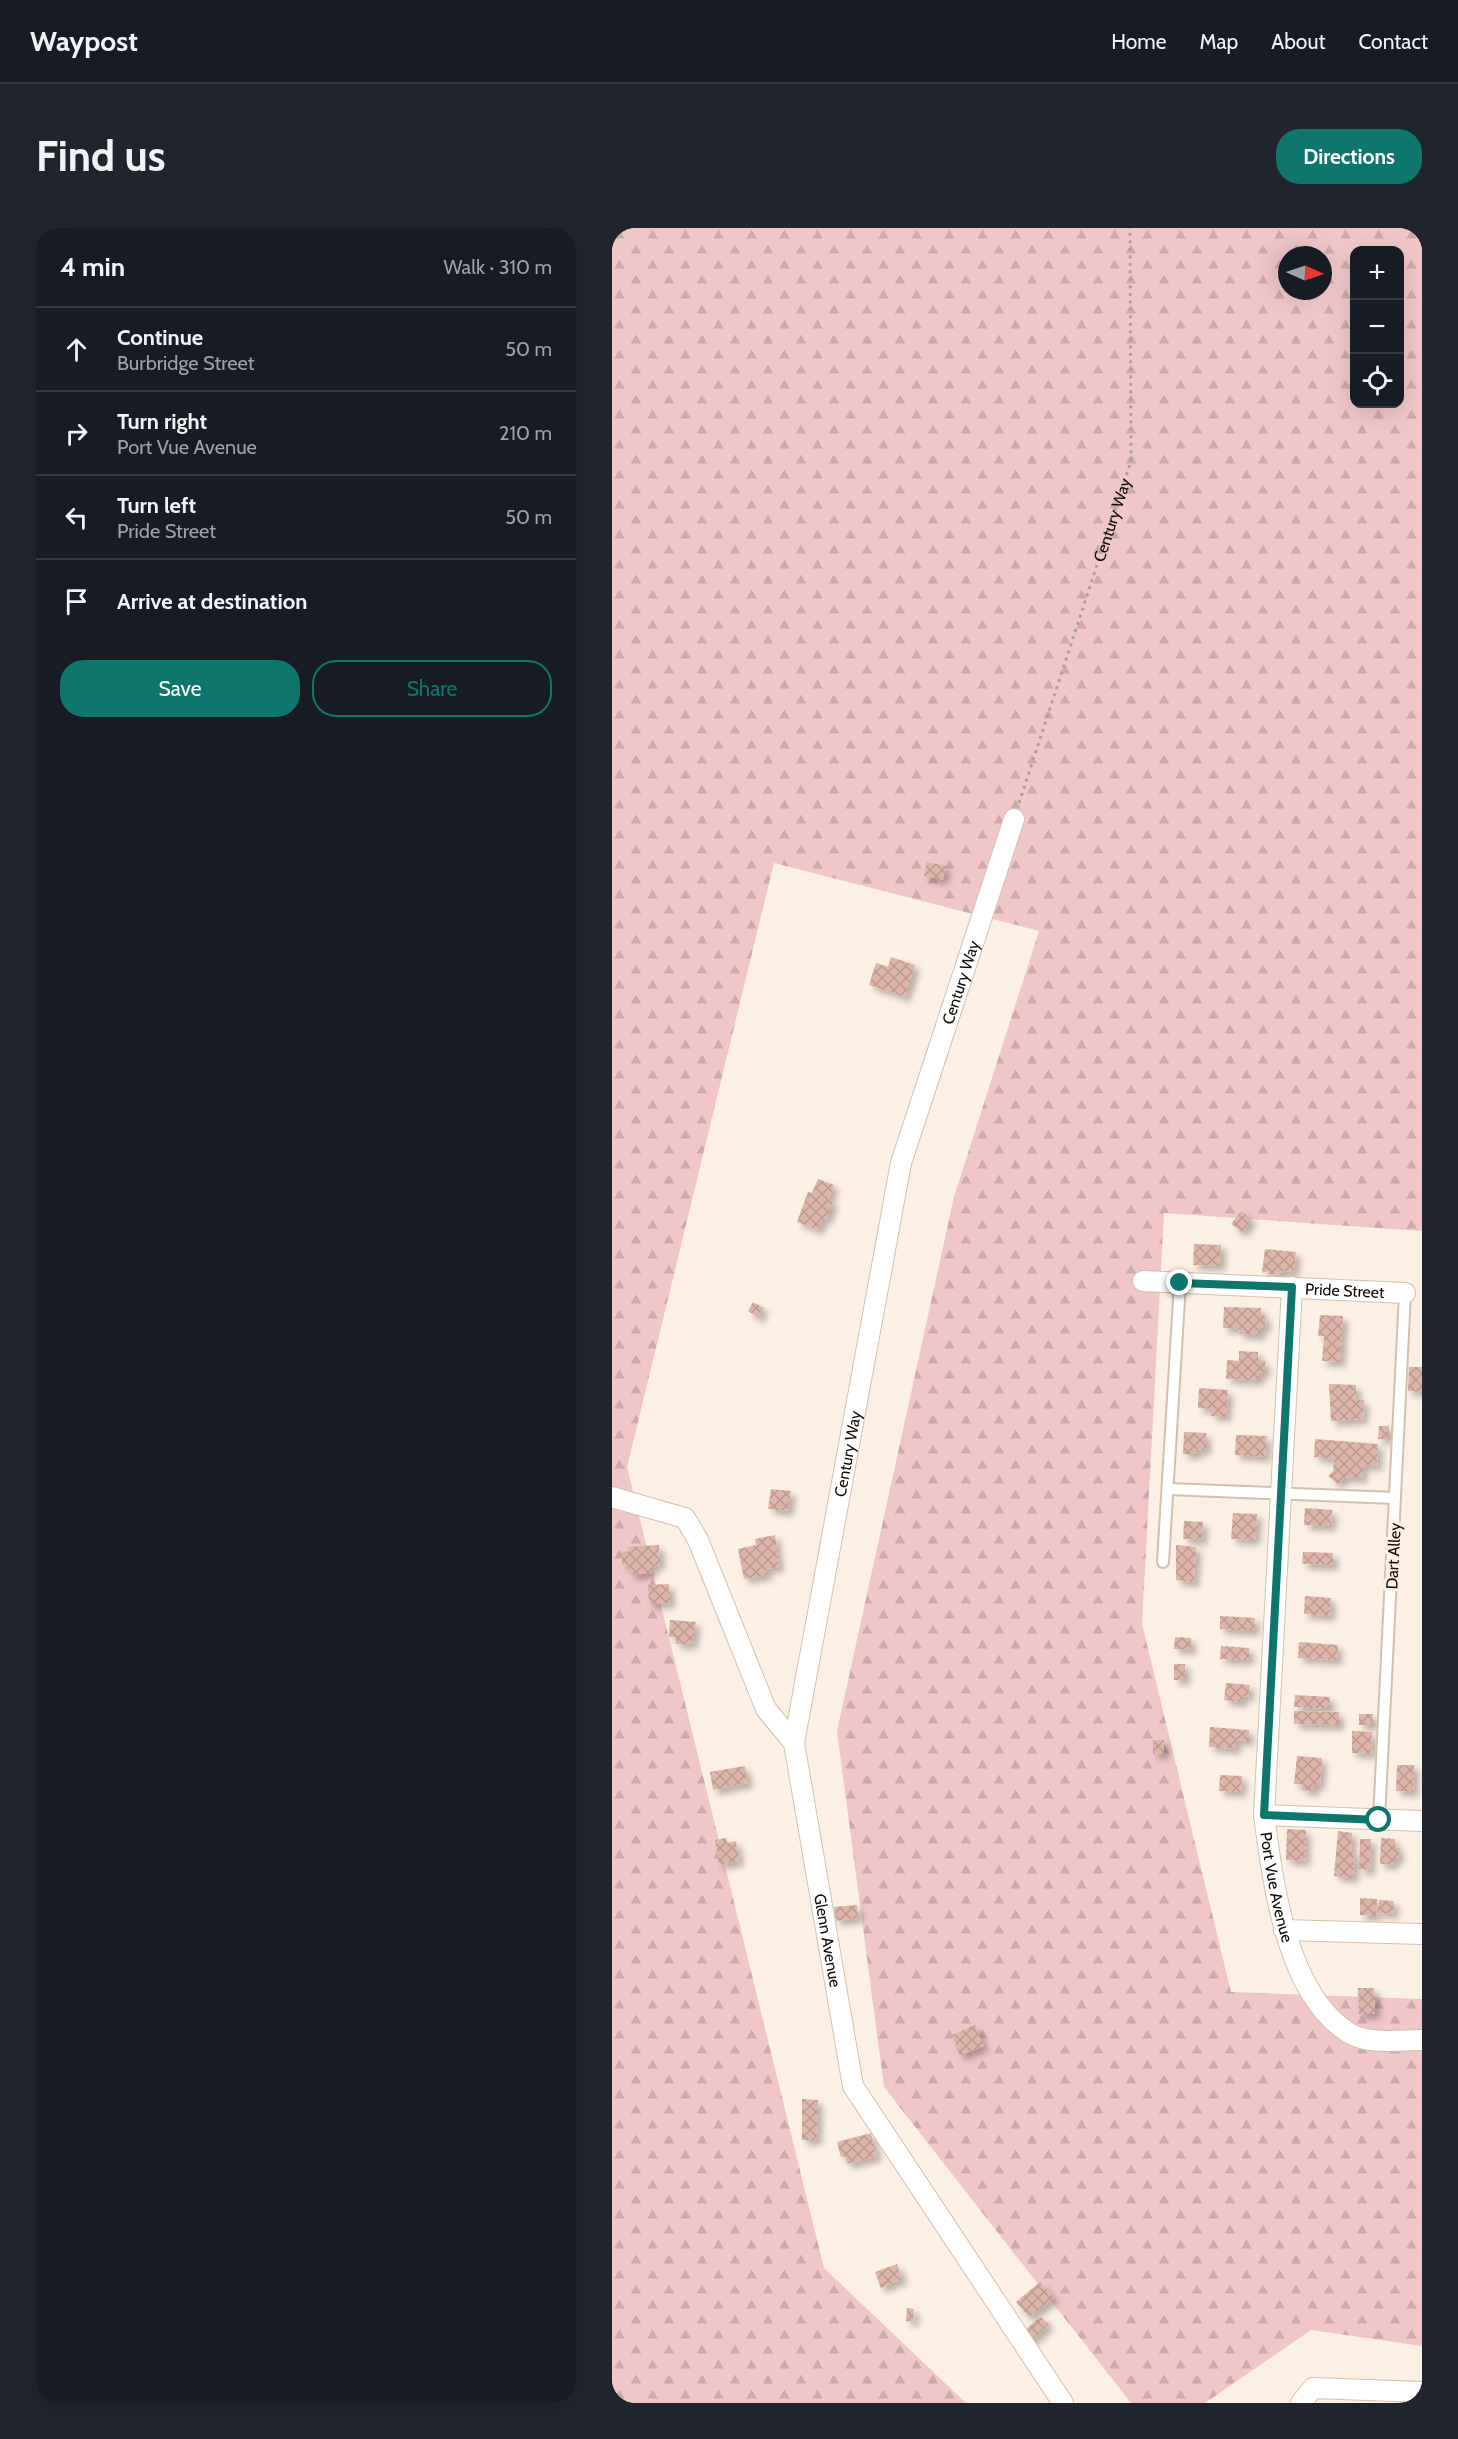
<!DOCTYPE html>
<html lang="en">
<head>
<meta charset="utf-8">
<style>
  body { margin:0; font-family:Cabin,sans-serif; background:#20242c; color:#f1f3f6 }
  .controls { position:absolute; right:18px; top:18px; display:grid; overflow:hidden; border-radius:12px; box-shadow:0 6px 24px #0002 }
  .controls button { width:54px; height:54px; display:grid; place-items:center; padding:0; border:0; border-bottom:2px solid #363941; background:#171b24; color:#f1f3f6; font:30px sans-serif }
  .compass { position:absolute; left:666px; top:18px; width:54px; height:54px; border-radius:50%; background:#171b24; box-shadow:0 6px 24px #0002; rotate:93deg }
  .stop { position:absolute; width:18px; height:18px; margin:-14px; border:4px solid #0f766e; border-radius:50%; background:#fff }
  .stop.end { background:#0f766e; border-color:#fff; box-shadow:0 2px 6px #0008 }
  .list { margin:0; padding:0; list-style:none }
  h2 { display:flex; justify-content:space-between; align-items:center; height:78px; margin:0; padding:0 24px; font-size:26px }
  h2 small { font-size:20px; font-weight:400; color:#9ea1a6 }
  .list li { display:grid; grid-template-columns:39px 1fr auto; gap:18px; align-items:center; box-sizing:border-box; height:84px; padding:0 24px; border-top:2px solid #363941 }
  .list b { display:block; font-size:22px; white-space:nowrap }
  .list p { margin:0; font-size:20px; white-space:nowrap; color:#9ea1a6 }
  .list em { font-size:20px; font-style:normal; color:#9ea1a6 }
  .actions { display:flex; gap:12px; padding:18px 24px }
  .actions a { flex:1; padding:14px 0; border:2px solid #0f766e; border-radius:24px; text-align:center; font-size:21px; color:#0f766e }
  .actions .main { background:#0f766e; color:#fff }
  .icon { flex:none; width:33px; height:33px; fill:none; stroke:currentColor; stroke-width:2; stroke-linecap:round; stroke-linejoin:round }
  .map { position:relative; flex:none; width:810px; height:2175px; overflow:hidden; border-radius:24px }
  header { display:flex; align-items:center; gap:36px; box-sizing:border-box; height:84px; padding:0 30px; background:#171b24; border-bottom:2px solid #363941 }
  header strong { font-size:28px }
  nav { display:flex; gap:33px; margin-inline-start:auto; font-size:21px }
  .intro { display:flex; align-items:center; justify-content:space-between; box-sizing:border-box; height:144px; padding:0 36px }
  h1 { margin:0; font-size:42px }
  .button { padding:15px 27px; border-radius:24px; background:#0f766e; color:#fff; font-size:21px; font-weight:700 }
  main { display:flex; gap:36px; padding:0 36px }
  aside { flex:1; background:#171b24; border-radius:24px; box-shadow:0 6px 24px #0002 }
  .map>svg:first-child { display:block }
  .forest { fill:url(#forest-firs); fill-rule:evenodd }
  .building { fill:url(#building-cross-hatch); filter:url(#shadow) }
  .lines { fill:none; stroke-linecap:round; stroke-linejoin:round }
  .lane-casing { stroke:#d4c0af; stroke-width:14 }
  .street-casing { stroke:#d4c0af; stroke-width:22 }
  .path { stroke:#aca198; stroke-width:3; stroke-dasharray:3 4.5; stroke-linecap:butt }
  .lane { stroke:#fff; stroke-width:10 }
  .street { stroke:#fff; stroke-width:20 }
  .route { stroke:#0f766e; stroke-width:8 }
  .labels { text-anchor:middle; stroke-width:6; stroke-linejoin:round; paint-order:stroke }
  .street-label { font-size:16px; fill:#110b06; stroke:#fcefe4 }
</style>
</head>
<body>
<header>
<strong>Waypost</strong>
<nav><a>Home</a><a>Map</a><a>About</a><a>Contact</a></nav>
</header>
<div class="intro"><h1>Find us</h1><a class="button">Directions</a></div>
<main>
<aside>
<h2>4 min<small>Walk · 310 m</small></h2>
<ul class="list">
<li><svg class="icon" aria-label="ahead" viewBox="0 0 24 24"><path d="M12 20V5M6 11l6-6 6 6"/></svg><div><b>Continue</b><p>Burbridge Street</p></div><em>50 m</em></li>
<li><svg class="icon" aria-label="right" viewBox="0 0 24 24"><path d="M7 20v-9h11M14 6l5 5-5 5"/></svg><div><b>Turn right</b><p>Port Vue Avenue</p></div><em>210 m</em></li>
<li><svg class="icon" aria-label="left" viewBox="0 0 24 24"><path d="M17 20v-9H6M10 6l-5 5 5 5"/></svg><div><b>Turn left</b><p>Pride Street</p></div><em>50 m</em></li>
<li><svg class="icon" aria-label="arrive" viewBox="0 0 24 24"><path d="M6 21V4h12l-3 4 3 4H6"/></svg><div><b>Arrive at destination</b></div></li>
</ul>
<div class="actions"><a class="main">Save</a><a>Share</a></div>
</aside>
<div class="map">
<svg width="810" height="2175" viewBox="0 0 810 2175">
  <defs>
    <pattern id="forest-firs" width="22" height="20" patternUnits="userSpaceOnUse" patternTransform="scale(1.5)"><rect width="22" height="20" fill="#f0c6c9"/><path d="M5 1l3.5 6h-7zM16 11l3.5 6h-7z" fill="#cda9ab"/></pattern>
    <pattern id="building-cross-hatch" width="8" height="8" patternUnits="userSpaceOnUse" patternTransform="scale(1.5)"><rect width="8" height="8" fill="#deb5a9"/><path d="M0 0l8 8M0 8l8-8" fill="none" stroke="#bd9a90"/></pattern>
    <filter id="shadow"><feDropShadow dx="5" dy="5" stdDeviation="3" flood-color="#0004"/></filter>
  </defs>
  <rect width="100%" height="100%" fill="#fcefe4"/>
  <path class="forest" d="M 0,0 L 810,0 L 810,1003 L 552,985 L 530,1396 L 619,1764 L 810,1771 L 810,2118 L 699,2102 L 593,2175 L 519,2175 L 272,1859 L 225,1503 L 342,969 L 427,703 L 162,635 L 15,1239 L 212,2040 L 354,2175 L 0,2175 ZM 742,22 L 788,22 L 788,176 L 742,176 ZM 675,27 L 711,27 L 711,63 L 675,63 Z"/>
  <g class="building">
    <path d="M 315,634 L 334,638 L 331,652 L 312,648 Z"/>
    <path d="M 279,729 L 303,737 L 293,769 L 257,757 L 264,735 L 276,739 Z"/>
    <path d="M 206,951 L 222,957 L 216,972 L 221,974 L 214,992 L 210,991 L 206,1002 L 185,994 L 196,964 L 200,965 Z"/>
    <path d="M 629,983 L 640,991 L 630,1004 L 619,996 Z"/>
    <path d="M 582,1016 L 609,1017 L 608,1038 L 581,1037 Z"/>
    <path d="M 653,1021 L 684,1024 L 682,1044 L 670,1043 L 670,1047 L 657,1046 L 657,1043 L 650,1045 Z"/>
    <path d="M 141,1074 L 152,1080 L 146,1090 L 136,1083 Z"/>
    <path d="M 612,1079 L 649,1080 L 649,1088 L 654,1088 L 653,1100 L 648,1100 L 648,1107 L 627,1106 L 628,1101 L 611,1100 Z"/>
    <path d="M 708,1087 L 731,1088 L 728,1134 L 710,1133 L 712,1108 L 706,1108 Z"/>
    <path d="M 627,1123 L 646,1124 L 646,1133 L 653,1133 L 653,1145 L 647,1144 L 647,1152 L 614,1151 L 615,1132 L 627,1133 Z"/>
    <path d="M 797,1139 L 810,1139 L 810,1164 L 796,1163 Z"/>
    <path d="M 717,1156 L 744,1157 L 744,1172 L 752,1172 L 751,1191 L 719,1193 Z"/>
    <path d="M 587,1160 L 616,1162 L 614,1189 L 599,1188 L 599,1181 L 586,1180 Z"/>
    <path d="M 767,1198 L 777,1198 L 777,1211 L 766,1211 Z"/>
    <path d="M 572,1204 L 594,1205 L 594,1222 L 585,1221 L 585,1226 L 571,1226 Z"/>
    <path d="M 624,1207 L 655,1208 L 653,1229 L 623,1227 Z"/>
    <path d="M 703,1211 L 766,1216 L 765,1238 L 751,1237 L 750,1250 L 733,1249 L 726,1256 L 716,1248 L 721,1243 L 722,1231 L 702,1229 Z"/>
    <path d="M 159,1261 L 179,1263 L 176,1283 L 156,1281 Z"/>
    <path d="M 693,1280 L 720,1282 L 719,1298 L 692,1297 Z"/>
    <path d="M 621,1285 L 645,1286 L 643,1312 L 619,1311 Z"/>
    <path d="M 572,1293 L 591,1294 L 590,1312 L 571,1311 Z"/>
    <path d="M 163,1307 L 167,1339 L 154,1341 L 155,1347 L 132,1351 L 126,1321 L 144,1317 L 143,1311 Z"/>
    <path d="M 47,1317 L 48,1337 L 40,1338 L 40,1345 L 18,1347 L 18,1336 L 10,1337 L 10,1324 L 17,1323 L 16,1319 Z"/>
    <path d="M 564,1317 L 584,1319 L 582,1354 L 564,1352 Z"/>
    <path d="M 691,1324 L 721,1325 L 721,1337 L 690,1336 Z"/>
    <path d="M 57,1356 L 58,1375 L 37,1376 L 36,1357 Z"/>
    <path d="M 693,1368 L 719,1370 L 718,1388 L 692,1386 Z"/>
    <path d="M 608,1388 L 643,1390 L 642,1403 L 608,1401 Z"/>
    <path d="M 58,1392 L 84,1394 L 80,1416 L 64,1416 L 64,1409 L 57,1409 Z"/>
    <path d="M 563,1409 L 579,1410 L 579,1422 L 562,1421 Z"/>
    <path d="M 687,1414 L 726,1417 L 725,1432 L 686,1430 Z"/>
    <path d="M 609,1418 L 637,1420 L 637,1432 L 608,1431 Z"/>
    <rect x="562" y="1436" width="11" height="16"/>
    <path d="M 614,1455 L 638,1457 L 636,1469 L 630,1468 L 629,1474 L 612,1472 Z"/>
    <path d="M 683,1467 L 718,1469 L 718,1481 L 682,1479 Z"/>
    <path d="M 682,1483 L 727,1484 L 727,1497 L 682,1496 Z"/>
    <rect x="747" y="1486" width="14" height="11"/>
    <path d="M 598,1499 L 637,1502 L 637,1513 L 624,1512 L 624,1521 L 597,1519 Z"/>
    <path d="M 740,1503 L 760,1504 L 759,1526 L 740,1525 Z"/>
    <rect x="541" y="1512" width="11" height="14"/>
    <path d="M 685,1528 L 710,1530 L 708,1557 L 702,1556 L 702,1563 L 690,1562 L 691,1556 L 682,1556 Z"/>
    <path d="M 785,1537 L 802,1537 L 801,1564 L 784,1563 Z"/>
    <path d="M 133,1538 L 136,1555 L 101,1562 L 98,1544 Z"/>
    <path d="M 608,1547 L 630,1548 L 629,1564 L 607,1563 Z"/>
    <path d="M 675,1601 L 694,1602 L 693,1633 L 674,1632 Z"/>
    <path d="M 726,1603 L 740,1605 L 739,1624 L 743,1625 L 741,1650 L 722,1648 Z"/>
    <path d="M 114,1610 L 115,1615 L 124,1613 L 127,1633 L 107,1637 L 103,1612 Z"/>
    <path d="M 769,1610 L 783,1611 L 783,1619 L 787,1620 L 786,1631 L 782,1631 L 781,1637 L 768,1636 Z"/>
    <path d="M 748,1611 L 759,1611 L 758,1642 L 747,1641 Z"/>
    <path d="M 748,1670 L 765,1671 L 764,1688 L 748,1687 Z"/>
    <path d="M 767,1672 L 782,1673 L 781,1686 L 766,1685 Z"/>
    <path d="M 245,1677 L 246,1690 L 224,1693 L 222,1679 Z"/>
    <path d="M 746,1760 L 762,1760 L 763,1786 L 747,1786 Z"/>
    <path d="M 363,1797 L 372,1818 L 348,1828 L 340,1807 Z"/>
    <path d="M 190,1871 L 206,1872 L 205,1912 L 190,1912 Z"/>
    <path d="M 259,1905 L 265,1928 L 235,1936 L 233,1928 L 229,1929 L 225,1914 Z"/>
    <path d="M 285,2036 L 290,2051 L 269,2060 L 263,2044 Z"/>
    <path d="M 428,2054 L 442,2070 L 417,2089 L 404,2074 Z"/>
    <path d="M 295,2080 L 302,2081 L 301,2094 L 294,2093 Z"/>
    <path d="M 428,2088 L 437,2096 L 415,2117 L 407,2108 Z"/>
  </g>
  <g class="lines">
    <defs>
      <g id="lane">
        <path d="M 556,1261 L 783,1270"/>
        <path d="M 551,1334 L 568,1055"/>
        <path d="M 767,1592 L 793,1065"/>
      </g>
      <g id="street">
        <path id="s2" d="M 531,1053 L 793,1065"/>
        <path id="s3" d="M 680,1059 L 652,1587 C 661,1654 674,1766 737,1805 C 757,1817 787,1812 810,1812"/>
        <path id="s4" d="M 0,1269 L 73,1290 L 86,1312 L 154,1481 L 182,1515 L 241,1858 L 451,2175"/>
        <path id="s5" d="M 182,1515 L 289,935 L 402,591"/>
        <path d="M 652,1587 L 810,1593"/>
        <path d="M 672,1702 L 810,1706"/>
        <path d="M 689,2175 L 701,2160 L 810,2164"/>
      </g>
    </defs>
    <use href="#lane" class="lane-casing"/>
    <use href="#street" class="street-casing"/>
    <path class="path" id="s1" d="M 407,575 L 519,233 L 518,0"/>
    <use href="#lane" class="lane"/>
    <use href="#street" class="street"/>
  </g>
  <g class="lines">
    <path class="route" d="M 568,1055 L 680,1059 L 652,1587 L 767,1592"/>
  </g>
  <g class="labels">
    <g class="street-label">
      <text dy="6" stroke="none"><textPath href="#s1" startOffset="298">Century Way</textPath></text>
      <text dy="6" stroke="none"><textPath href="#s5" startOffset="780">Century Way</textPath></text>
      <text dy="6" stroke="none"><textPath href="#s2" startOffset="202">Pride Street</textPath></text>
      <text dy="6" stroke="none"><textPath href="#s5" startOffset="294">Century Way</textPath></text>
      <text transform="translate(781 1328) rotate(-87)" y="6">Dart Alley</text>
      <text dy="6" stroke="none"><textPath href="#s3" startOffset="602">Port Vue Avenue</textPath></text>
      <text dy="6" stroke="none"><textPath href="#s4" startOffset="528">Glenn Avenue</textPath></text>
    </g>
  </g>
</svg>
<div class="controls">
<button>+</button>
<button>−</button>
<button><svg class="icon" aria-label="locate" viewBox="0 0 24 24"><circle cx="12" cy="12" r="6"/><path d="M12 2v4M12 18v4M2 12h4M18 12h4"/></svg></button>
</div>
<svg class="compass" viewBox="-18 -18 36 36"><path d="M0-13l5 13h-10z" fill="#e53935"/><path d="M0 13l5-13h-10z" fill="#9ea1a6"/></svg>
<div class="stop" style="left:767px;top:1592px"></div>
<div class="stop end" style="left:568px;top:1055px"></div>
</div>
</main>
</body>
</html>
